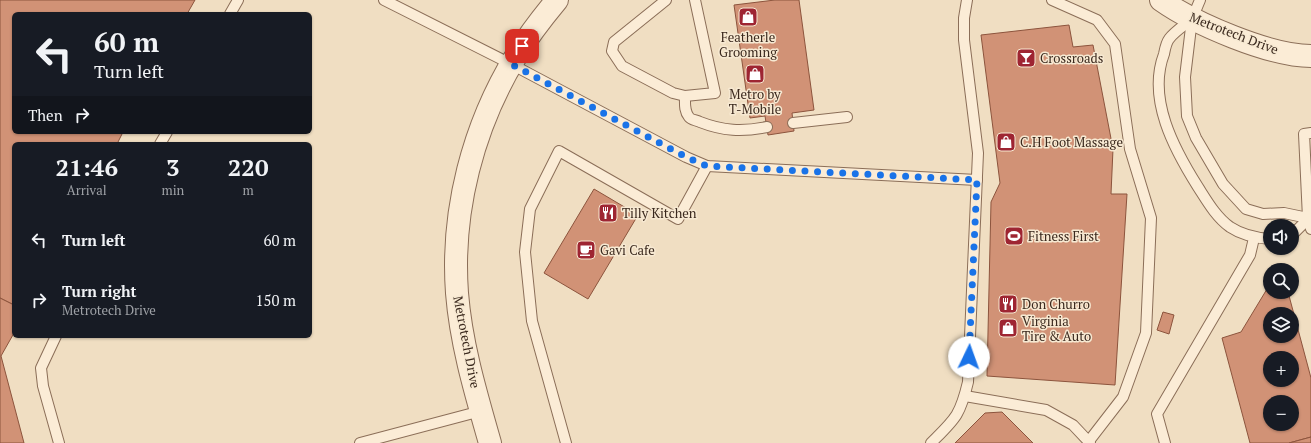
<!DOCTYPE html>
<html lang="en">
<head>
<meta charset="utf-8">
<style>
	body { margin:0; font-family:"PT Serif",serif; background:#20242c; color:#f1f3f6; height:100vh; display:flex; flex-direction:column; font-size:15px; white-space:nowrap }
	* { box-sizing:border-box; margin:0 }
	p { font-size:13px; color:#9ea1a6 }
	.icon { flex:none; width:22px; height:22px; fill:none; stroke:currentColor; stroke-width:2; stroke-linecap:round; stroke-linejoin:round }
	.map { position:relative; flex:1; overflow:hidden }
	.drawer { position:absolute; left:12px; top:142px; width:300px; height:196px; display:flex; flex-direction:column; background:#171b24; border-radius:6px; box-shadow:0 1px 3px #0004 }
	.drawer>* { flex:none }
	.banner { position:absolute; left:12px; top:12px; width:300px; height:122px; border-radius:6px; box-shadow:0 1px 3px #0004; background:#171b24; color:#f1f3f6; overflow:hidden }
	.tools { position:absolute; left:1263px; top:219px; display:grid; gap:8px }
	.tools a { display:grid; place-items:center; width:36px; height:36px; border-radius:50%; background:#171b24; box-shadow:0 1px 3px #0004; font-size:20px }
	.pin { position:absolute; display:grid; place-items:center; width:34px; height:34px; color:#fff; margin:-17px; border-radius:8px; box-shadow:0 2px 6px #0006 }
	.me { position:absolute; width:44px; margin:-22px; rotate:3deg; stroke-linejoin:round; filter:drop-shadow(0 0 3px #0008) }
	.turn { display:flex; align-items:center; gap:14px; height:84px; padding:0 16px; font-size:18px }
	.turn .icon { width:52px; height:52px; stroke-width:2.5 }
	.turn b { display:block; font-size:28px; line-height:34px }
	.then { display:flex; align-items:center; height:38px; padding:0 16px; background:#0003; gap:8px; font-size:15px }
	.eta { display:flex; justify-content:space-evenly; align-items:center; height:68px; text-align:center }
	.eta b { font-size:24px; font-weight:700; line-height:28px }
	ul { padding:0; list-style:none }
	li { display:flex; align-items:center; gap:12px; height:60px; padding:0 16px }
	li div { flex:1 }
	li b { display:block; font-size:15px }
	li em { font-style:normal }
	.map>svg:first-child { display:block }
	.building { fill:#d19276; stroke:#8c543d; fill-rule:evenodd }
	.lines { fill:none; stroke-linecap:round; stroke-linejoin:round }
	.service-casing { stroke:#8b6e58; stroke-width:12 }
	.tertiary-casing { stroke:#8b6e58; stroke-width:24 }
	.service { stroke:#fbecd6; stroke-width:10 }
	.tertiary { stroke:#fbecd6; stroke-width:22 }
	.route { stroke:#1a73e8; stroke-width:7; stroke-dasharray:0 12.6 }
	.labels { text-anchor:middle; dominant-baseline:central; stroke-width:3; stroke-linejoin:round; paint-order:stroke }
	.street-label { font-size:13px; fill:#3a281d; stroke:#f7e9d2 }
	.poi-label { font-size:13px; fill:#3a281d; stroke:#f7e9d2; text-anchor:start }
</style>
</head>
<body>
<div class="map">
<svg width="1311" height="443" viewBox="0 0 1311 443">
	<rect width="100%" height="100%" fill="#f0dec2"/>
	<g class="building">
		<polygon points="0,0 195,0 187,14 14,14 14,132 123,132 117,144 14,144 14,305 0,298"/>
		<polygon points="775,0 799,0 814,110 792,113 794,131 768,135 765,116 750,118 734,5"/>
		<polygon points="1069,25 1073,47 1093,45 1113,149 1111,194 1127,194 1115,385 987,376 991,202 1000,183 981,35"/>
		<polygon points="594,189 638,215 588,299 544,273"/>
		<path d="M1270,288V292H1288L1311,378V437L1289,443H1250L1222,338L1241,332L1267,289ZM1270,314H1292V336H1270ZM1270,358H1292V380H1270ZM1270,402H1292V424H1270Z"/>
		<polygon points="0,298 14,305 14,333 1,356 24,443 0,443"/>
		<polygon points="1163,312 1174,315 1169,334 1157,330"/>
		<polygon points="1002,412 1033,443 955,443 985,413"/>
		<polygon points="1311,437 1311,443 1289,443"/>
	</g>
	<g class="lines">
		<defs>
			<g id="service">
				<polyline points="384,0 511,64 686,157 707,166 977,180"/>
				<polyline points="666,0 614,42 612,51 622,66 673,93 685,96 715,93 695,0"/>
				<polyline points="1052,0 1097,20 1115,44 1130,149 1151,218 1146,333 1123,397 1089,441"/>
				<polyline points="1200,0 1192,19 1185,77 1187,116 1196,138 1223,184 1246,209 1263,214 1284,213 1308,218"/>
				<polyline points="230,14 238,0"/>
				<path d="M1192,19C1185,25 1174,32 1169,39C1166,43 1165,49 1164,54C1147,99 1174,149 1198,187C1207,201 1216,217 1230,227C1242,235 1256,238 1270,239"/>
				<path d="M685,96C685,104 684,111 689,117C691,120 696,120 700,122C723,131 742,132 767,127"/>
				<polyline points="793,123 847,117"/>
				<polyline points="1311,133 1304,134 1308,218 1311,229"/>
				<polyline points="160,144 167,132"/>
				<polyline points="1292,235 1311,216"/>
				<polyline points="56,336 41,368 43,386 59,443"/>
				<polyline points="965,396 1046,410 1073,425 1090,443"/>
				<polyline points="360,443 481,411"/>
				<polyline points="566,443 532,321 525,252 530,209 559,151 678,219 707,166"/>
				<path d="M931,443C955,419 960,416 968,382L978,153L964,40V18L967,0"/>
				<polyline points="1165,443 1157,414 1250,255 1254,238"/>
			</g>
			<g id="tertiary">
				<path d="M1161,0C1195,24 1270,56 1311,56"/>
				<path d="M490,443C476,394 461,344 457,293C451,211 473,126 516,56C528,36 542,18 557,0"/>
			</g>
		</defs>
		<use href="#service" class="service-casing"/>
		<use href="#tertiary" class="tertiary-casing"/>
		<use href="#service" class="service"/>
		<use href="#tertiary" class="tertiary"/>
	</g>
	<g class="lines">
		<polyline class="route" points="522,46 511,64 686,157 707,166 977,180 969,357"/>
	</g>
	<defs>
		<symbol id="shop-square" viewBox="-11 -11 22 22"><rect x="-9" y="-9" width="18" height="18" rx="4" fill="#9e2532" stroke="#f7e9d2"/><path d="M-5-2.5h2.3a2.7 3.5 0 0 1 5.4 0H5L5.5 6h-11ZM-1.5-2.5h3a1.5 2.3 0 0 0-3 0Z" fill="#fff"/></symbol>
		<symbol id="bar-square" viewBox="-11 -11 22 22"><rect x="-9" y="-9" width="18" height="18" rx="4" fill="#9e2532" stroke="#f7e9d2"/><path d="M-6-5H6L.8 .8V4.5H3.5V6h-7V4.5H-.8V.8Z" fill="#fff"/></symbol>
		<symbol id="restaurant-square" viewBox="-11 -11 22 22"><rect x="-9" y="-9" width="18" height="18" rx="4" fill="#9e2532" stroke="#f7e9d2"/><path d="M-5-6h1v4h1v-4h1v4h1v-4h1v5L-1.5 .5V6h-2V.5L-5-1ZM5-6V6H3V1.5H1.5Q1.5-4 5-6Z" fill="#fff"/></symbol>
		<symbol id="stadium-square" viewBox="-11 -11 22 22"><rect x="-9" y="-9" width="18" height="18" rx="4" fill="#9e2532" stroke="#f7e9d2"/><path d="M0-5a6.5 5 0 1 0 0 10a6.5 5 0 1 0 0-10ZM-3.5-1.8h7v3.6h-7Z" fill="#fff"/></symbol>
		<symbol id="cafe-square" viewBox="-11 -11 22 22"><rect x="-9" y="-9" width="18" height="18" rx="4" fill="#9e2532" stroke="#f7e9d2"/><path d="M-5.5-4.5H6V0H3Q3 3.5 0 3.5H-2.5Q-5.5 3.5-5.5 0ZM3-3.2v2h1.7v-2ZM-6 4.5H4V6H-6Z" fill="#fff"/></symbol>
	</defs>
	<g fill-rule="evenodd">
		<use href="#shop-square" x="737" y="6" width="22" height="22"/>
		<use href="#bar-square" x="1015" y="47" width="22" height="22"/>
		<use href="#shop-square" x="744" y="63" width="22" height="22"/>
		<use href="#shop-square" x="995" y="131" width="22" height="22"/>
		<use href="#restaurant-square" x="597" y="202" width="22" height="22"/>
		<use href="#stadium-square" x="1003" y="225" width="22" height="22"/>
		<use href="#cafe-square" x="575" y="239" width="22" height="22"/>
		<use href="#restaurant-square" x="997" y="293" width="22" height="22"/>
		<use href="#shop-square" x="997" y="317" width="22" height="22"/>
	</g>
	<g class="labels">
		<g class="street-label">
			<text transform="translate(1234 33) rotate(21)">Metrotech Drive</text>
			<text transform="translate(467 342) rotate(79)">Metrotech Drive</text>
		</g>
		<g class="poi-label">
			<text x="748" y="37" text-anchor="middle">Featherle<tspan x="748" dy="15">Grooming</tspan></text>
			<text x="1040" y="58">Crossroads</text>
			<text x="755" y="94" text-anchor="middle">Metro by<tspan x="755" dy="15">T-Mobile</tspan></text>
			<text x="1020" y="142">C.H Foot Massage</text>
			<text x="622" y="213">Tilly Kitchen</text>
			<text x="1028" y="236">Fitness First</text>
			<text x="600" y="250">Gavi Cafe</text>
			<text x="1022" y="304">Don Churro</text>
			<text x="1022" y="321">Virginia<tspan x="1022" dy="15">Tire &amp; Auto</tspan></text>
		</g>
	</g>
</svg>
<div class="tools">
<a><svg class="icon" aria-label="sound" viewBox="0 0 24 24"><path d="M4 9h4l5-4v14l-5-4H4zM17 9q2 3 0 6"/></svg></a>
<a><svg class="icon" aria-label="search" viewBox="0 0 24 24"><circle cx="10" cy="10" r="6"/><path d="M15 15l6 6"/></svg></a>
<a><svg class="icon" aria-label="layers" viewBox="0 0 24 24"><path d="M12 4l9 5-9 5-9-5zM3 14l9 5 9-5"/></svg></a>
<a>+</a>
<a>−</a>
</div>
<div class="pin" style="left:522px;top:46px;background:#d93025"><svg class="icon" aria-label="arrive" viewBox="0 0 24 24"><path d="M6 21V4h12l-3 4 3 4H6"/></svg></div>
<svg class="me" style="left:969px;top:357px" viewBox="-20 -20 40 40"><circle r="19" fill="#fff"/><path d="M0-13L10 11 0 6-10 11z" fill="#1a73e8"/></svg>
<div class="banner">
<div class="turn"><svg class="icon" aria-label="left" viewBox="0 0 24 24"><path d="M17 20v-9H6M10 6l-5 5 5 5"/></svg><div><b>60 m</b>Turn left</div></div>
<div class="then">Then<svg class="icon" aria-label="right" viewBox="0 0 24 24"><path d="M7 20v-9h11M14 6l5 5-5 5"/></svg></div>
</div>
<section class="drawer">
<div class="eta">
<div><b>21:46</b><p>Arrival</p></div>
<div><b>3</b><p>min</p></div>
<div><b>220</b><p>m</p></div>
</div>
<ul>
<li><svg class="icon" aria-label="left" viewBox="0 0 24 24"><path d="M17 20v-9H6M10 6l-5 5 5 5"/></svg><div><b>Turn left</b></div><em>60 m</em></li>
<li><svg class="icon" aria-label="right" viewBox="0 0 24 24"><path d="M7 20v-9h11M14 6l5 5-5 5"/></svg><div><b>Turn right</b><p>Metrotech Drive</p></div><em>150 m</em></li>
</ul>
</section>
</div>
</body>
</html>
